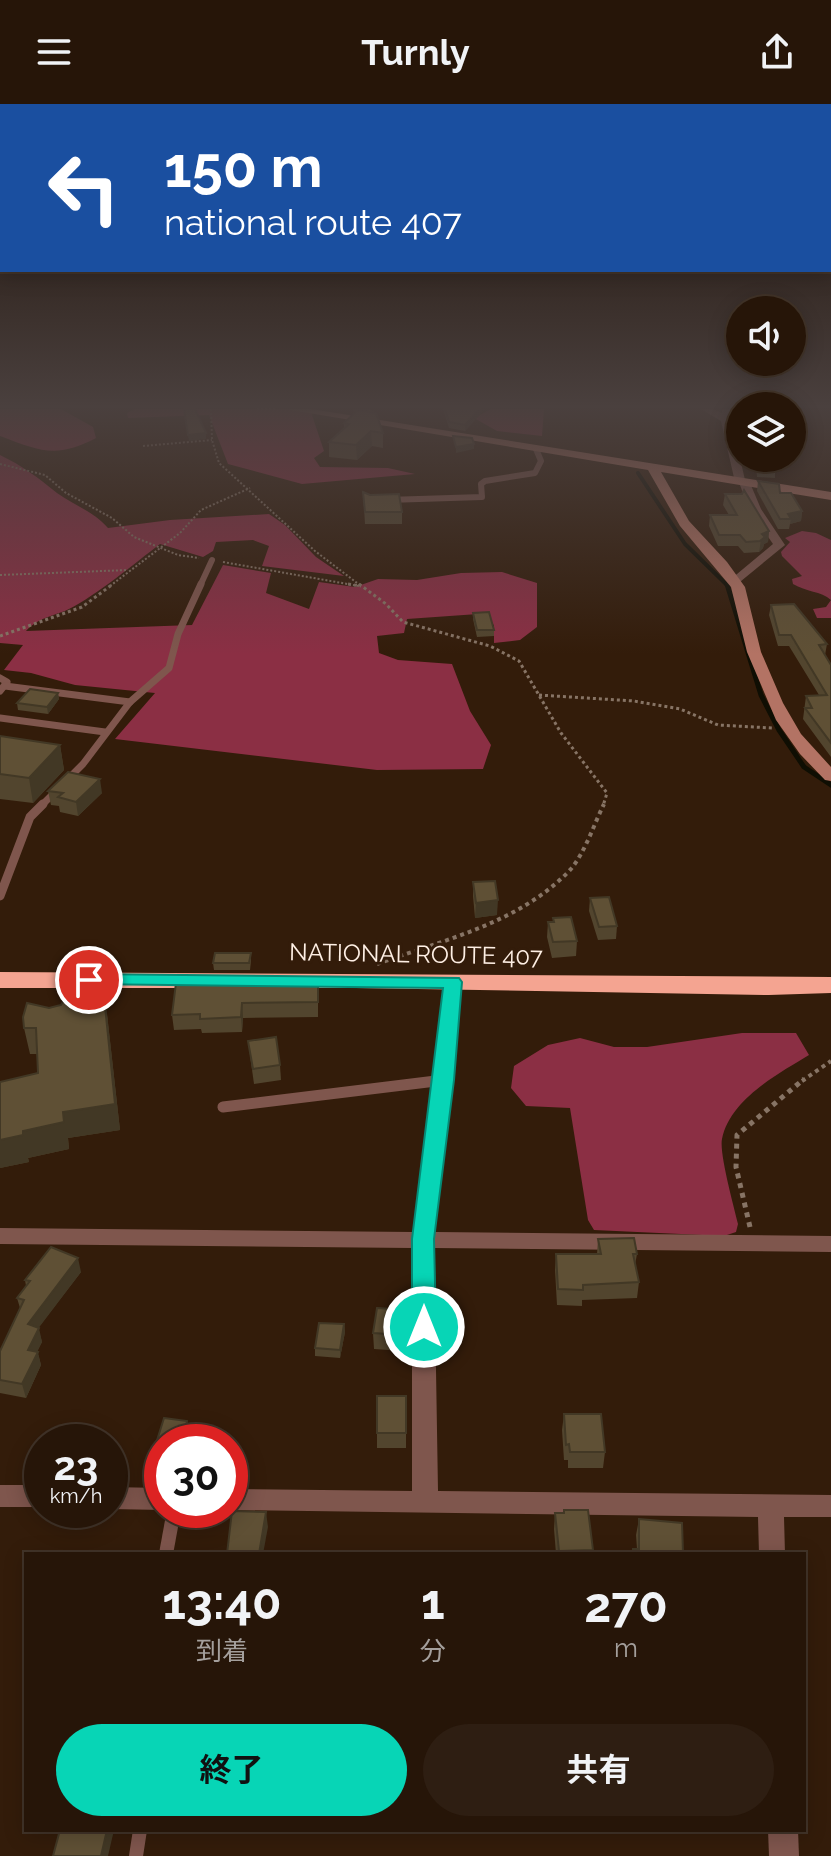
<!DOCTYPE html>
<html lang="ja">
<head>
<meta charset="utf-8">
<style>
	body { margin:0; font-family:Raleway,"Noto Sans JP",sans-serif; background:#2e1e12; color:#f1f3f6; height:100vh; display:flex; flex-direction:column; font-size:30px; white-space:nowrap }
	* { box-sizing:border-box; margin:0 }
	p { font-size:26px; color:#a49f9c }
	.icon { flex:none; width:44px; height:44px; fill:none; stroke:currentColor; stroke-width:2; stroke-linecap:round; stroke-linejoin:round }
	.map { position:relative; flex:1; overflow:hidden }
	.drawer { position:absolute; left:24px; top:1448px; width:782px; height:280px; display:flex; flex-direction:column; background:#261508; border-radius:0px; box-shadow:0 4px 20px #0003,0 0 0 2px #423429 }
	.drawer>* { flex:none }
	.hud { position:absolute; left:0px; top:0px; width:832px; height:168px; box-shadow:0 4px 20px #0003,0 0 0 2px #423429; background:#1a4fa0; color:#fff; overflow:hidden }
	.controls { position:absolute; left:726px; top:192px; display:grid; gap:16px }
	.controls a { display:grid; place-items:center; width:80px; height:80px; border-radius:50%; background:#261508; box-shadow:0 4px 20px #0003,0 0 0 2px #423429; font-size:40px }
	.speed { position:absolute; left:24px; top:1320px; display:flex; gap:16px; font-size:40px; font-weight:700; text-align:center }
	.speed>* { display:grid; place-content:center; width:104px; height:104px; border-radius:50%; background:#261508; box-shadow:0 4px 20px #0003,0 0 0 2px #423429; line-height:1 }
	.speed small { font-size:20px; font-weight:400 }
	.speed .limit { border:12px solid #d22; background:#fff; color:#111 }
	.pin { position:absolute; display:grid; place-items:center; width:68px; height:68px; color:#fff; margin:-34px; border:4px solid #fff; border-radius:50%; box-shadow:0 2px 8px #0007 }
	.me { position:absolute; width:88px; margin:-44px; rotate:0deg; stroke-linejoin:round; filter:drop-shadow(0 0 6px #0008) }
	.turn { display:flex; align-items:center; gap:28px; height:168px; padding:0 32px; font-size:36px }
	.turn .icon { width:104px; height:104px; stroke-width:2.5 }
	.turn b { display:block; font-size:56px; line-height:68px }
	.eta { display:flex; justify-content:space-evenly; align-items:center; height:136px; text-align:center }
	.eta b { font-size:48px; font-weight:700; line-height:56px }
	.button { display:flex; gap:16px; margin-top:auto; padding:16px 32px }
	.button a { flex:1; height:92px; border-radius:48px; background:#07d5b6; color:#111; font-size:32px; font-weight:700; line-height:92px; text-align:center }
	.button a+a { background:#2e1e12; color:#f1f3f6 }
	header { display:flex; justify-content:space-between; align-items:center; height:104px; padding:0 32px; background:#261508; font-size:36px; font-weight:700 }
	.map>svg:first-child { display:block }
	.forest { fill:#8b2f44 }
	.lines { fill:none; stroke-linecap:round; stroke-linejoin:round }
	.stream-far1 { stroke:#0f0e03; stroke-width:4 }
	.stream { stroke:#0f0e03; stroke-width:5 }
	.path-far3 { stroke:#877465; stroke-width:2; stroke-dasharray:2 2; stroke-linecap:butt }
	.path-far2 { stroke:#877465; stroke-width:3; stroke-dasharray:3 3; stroke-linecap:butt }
	.path-far1 { stroke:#877465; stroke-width:4; stroke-dasharray:4 4; stroke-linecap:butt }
	.path { stroke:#877465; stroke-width:5; stroke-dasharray:5 5; stroke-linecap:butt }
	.lane-far4 { stroke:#7f564d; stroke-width:6 }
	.lane-far3 { stroke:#7f564d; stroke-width:7 }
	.lane-far2 { stroke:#7f564d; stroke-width:9 }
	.lane-far1 { stroke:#7f564d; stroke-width:11 }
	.lane { stroke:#7f564d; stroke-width:14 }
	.street { fill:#7f564d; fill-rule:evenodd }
	.secondary { fill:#b37364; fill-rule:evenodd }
	.highway { fill:#f4a491; fill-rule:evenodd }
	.wall { fill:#52452e }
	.shaded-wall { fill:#423825 }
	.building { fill:#5f5035; stroke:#423825; stroke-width:2 }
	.route { fill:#07d5b6; stroke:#058a76; stroke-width:2 }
	.labels { text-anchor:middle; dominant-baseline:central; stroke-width:6; stroke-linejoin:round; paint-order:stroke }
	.street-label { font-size:24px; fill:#feefe4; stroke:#331c0a }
</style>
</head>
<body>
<header><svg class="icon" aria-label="menu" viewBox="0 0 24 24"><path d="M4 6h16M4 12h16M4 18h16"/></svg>Turnly<svg class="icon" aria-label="share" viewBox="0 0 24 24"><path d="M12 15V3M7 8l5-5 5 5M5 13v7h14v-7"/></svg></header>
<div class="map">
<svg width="831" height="1752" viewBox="0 0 831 1752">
	<rect width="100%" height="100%" fill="#331c0a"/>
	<g class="forest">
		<path d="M0,305H61L93,323L96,334C56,355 40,347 0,332Z"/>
		<polygon points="135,305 310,305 324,347 314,354 320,363 388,364 415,370 302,380 228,360 209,311 128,314 127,309"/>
		<polygon points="491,305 544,305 542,332 497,327 474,314"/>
		<path d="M0,351C23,362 37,373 57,389C75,402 93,407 108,424L170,416L269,410L285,421L316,453L344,472L262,462L269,442L253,436L216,438L213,447L203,453L160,440C135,459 97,491 69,505C52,513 39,513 26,527L192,521L223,461L271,469L266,489L309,505L319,478L355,483L378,475L417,476L461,469L502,468L537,479V523L520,536L494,539V521L478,510L407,515L404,529L377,532L379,549L398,556L452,560L470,607L491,641L483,665L377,666L115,635L155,589L75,581L31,569L4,566L23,541L0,539Z"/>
		<path d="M802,427L816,429L831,436V514H817L813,505L826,503L831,496C821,487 806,488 793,480L792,475L802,472L782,452L781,448L790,438L785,434Z"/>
		<path d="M742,929H796L809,951C778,970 730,995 722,1035C719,1049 734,1103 738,1120L736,1128L724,1132L594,1126L588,1116L570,1004L526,1002L511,984L514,962L548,941L580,934L614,943H647Z"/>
	</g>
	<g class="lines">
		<polyline class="stream-far1" points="638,369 685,440 728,482"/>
		<polyline class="stream" points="727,480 761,591 779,626 804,663 831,681"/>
		<g class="path-far3">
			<polyline points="211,305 212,336 219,359 315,447 361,482"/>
			<polyline points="257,305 277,305"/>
			<polyline points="143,342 212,336"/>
			<polyline points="0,360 45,371 66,389 112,414 134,433 178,451 199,454"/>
			<polyline points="223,458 359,482"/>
			<polyline points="0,471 128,466"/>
			<polyline points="110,482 180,429 201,406 250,384"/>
		</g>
		<g class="path-far2">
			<polyline points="348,480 361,482"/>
			<polyline points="359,480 386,500 403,518 490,542 519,557 561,629 607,689 603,702"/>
			<polyline points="0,532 82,503 113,480"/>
			<polyline points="539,591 634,597 680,605 718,621 772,624"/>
		</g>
		<g class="path-far1">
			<path d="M377,860C443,836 520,819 570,766C585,749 594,720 604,700"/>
			<polyline points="802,977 831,957"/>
		</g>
		<polyline class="path" points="750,1123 736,1063 737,1031 804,975"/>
		<g class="lane-far4">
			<polyline points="387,396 482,393 481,380 485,377 535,369 541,357 536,345"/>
			<polyline points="200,482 212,456"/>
		</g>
		<g class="lane-far3">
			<polyline points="0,574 7,578 0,587"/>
			<polyline points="5,582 130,598"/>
			<polyline points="0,614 105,628"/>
			<polyline points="41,702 83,660 130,598 169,564 178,530 201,480"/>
		</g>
		<g class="lane-far2">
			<polyline points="0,792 30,713 43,700"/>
			<polyline points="435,977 444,976"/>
		</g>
		<polyline class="lane-far1" points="223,1003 444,976"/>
		<g class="lane">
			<polyline points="166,1450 174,1406"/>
			<polyline points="136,1752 140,1726"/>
		</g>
		<g class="street">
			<polygon points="701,305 713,305 722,309 722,305 732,305 731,315 745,376 750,379 761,405 785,441 735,482 731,481 731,475 773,440 749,405 740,381 735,378 721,317"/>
			<polygon points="453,872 462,878 454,976 435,1128 831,1132 831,1148 434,1144 438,1387 831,1391 831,1413 784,1413 785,1450 759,1450 758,1413 227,1406 230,1406 230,1385 412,1387 412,1144 0,1140 0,1124 413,1128 434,976 444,878"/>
			<rect x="0" y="1381" width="42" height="22"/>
			<polygon points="110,1383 162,1384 163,1406 110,1405"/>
			<polygon points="768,1726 798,1726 799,1752 769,1752"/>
		</g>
		<polygon class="secondary" points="285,305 311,305 831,388 831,396 661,368 689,417 727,458 745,483 761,548 783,599 801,630 831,663 831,677 825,676 800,650 776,616 747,548 731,483 680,422 648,366"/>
		<polygon class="highway" points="0,868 831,873 831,889 769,891 356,884 0,884"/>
	</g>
	<g class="wall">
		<polygon points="353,305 370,305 371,306 383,329 383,344 372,342 357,356 329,353 329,338 344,324 344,319 355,309"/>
		<polygon points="443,305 485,305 465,327 449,324"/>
		<polygon points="763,354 773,354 775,368 775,374 757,373 756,359 765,359"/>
		<polygon points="758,377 780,389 802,407 801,417 790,420 789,425 778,425 757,387"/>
		<polygon points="363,388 402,408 402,420 365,420"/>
		<polygon points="725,390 769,427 768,438 764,440 763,444 759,448 744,449 738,442 718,442 709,422 710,411 729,411 723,401"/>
		<polygon points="771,501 827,540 825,551 831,561 831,653 803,615 806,592 819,591 789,542 778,542 769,511"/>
		<polygon points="473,509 494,526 494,532 477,533 473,515"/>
		<polygon points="58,589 59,595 48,610 18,606 17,599"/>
		<polygon points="0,632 60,641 64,666 33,699 0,695"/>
		<polygon points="48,687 102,689 78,712 60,708 59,702 51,701"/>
		<polygon points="473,778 497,811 475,814 473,792"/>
		<polygon points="590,794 617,822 616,835 598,836 589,807"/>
		<polygon points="553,814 577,837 576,852 552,854 547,833 548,818 553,818"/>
		<polygon points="251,849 251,857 250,866 214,866 213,859"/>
		<polygon points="318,878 318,913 243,914 242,928 202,929 201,925 174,926 172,911 246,879"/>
		<polygon points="61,901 107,910 120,1026 68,1034 69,1045 28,1054 29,1058 0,1064 38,969 37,950 30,950 24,924 49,904"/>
		<polygon points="248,937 280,961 281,976 254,980"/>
		<polygon points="598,1135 637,1150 635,1161 639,1178 637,1194 582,1196 582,1202 557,1201 555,1166 556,1150 597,1150"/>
		<polygon points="81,1168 38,1224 42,1238 37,1247 41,1261 26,1294 0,1289 0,1247 20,1204 17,1194 26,1182 25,1176"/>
		<polygon points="344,1220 345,1228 340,1254 315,1252 315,1244"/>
		<polygon points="406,1222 403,1247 374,1245 373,1229"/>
		<polygon points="406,1292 406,1344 377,1344 377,1329"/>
		<polygon points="564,1310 605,1348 603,1364 568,1364 568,1356 564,1356 562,1326"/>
		<polygon points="164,1314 187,1317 189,1332 188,1338 162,1338 162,1363 157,1362 154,1346"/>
		<polygon points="564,1406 593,1446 593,1450 556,1450 554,1425 555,1409 564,1409"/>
		<polygon points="639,1415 683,1448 692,1450 632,1450 633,1445 637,1445 636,1431"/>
	</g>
	<g class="shaded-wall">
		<polygon points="480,305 485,305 465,327 465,321"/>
		<polygon points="371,327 372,342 357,356 356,341"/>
		<polygon points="206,329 206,335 189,337 188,331"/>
		<polygon points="474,340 474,345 456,349 456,343"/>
		<polygon points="802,407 801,417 790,420 791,415 788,410"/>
		<polygon points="769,427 768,438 764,440 763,444 759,448 762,430"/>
		<polygon points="58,589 59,595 48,610 47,603"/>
		<polygon points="60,641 64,666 33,699 29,674"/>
		<polygon points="100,675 102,689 78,712 76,698"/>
		<polygon points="498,796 497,811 475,814 476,799"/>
		<polygon points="103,884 107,910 120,1026 68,1034 69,1045 28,1054 29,1058 0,1064 0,1036 23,1027 63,1008 101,902"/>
		<polygon points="242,899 243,914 242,928 241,913"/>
		<polygon points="78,1154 81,1168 31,1234 28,1220"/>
		<polygon points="406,1206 406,1222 403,1247 403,1231"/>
		<polygon points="344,1220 345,1228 340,1254 340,1246"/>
		<polygon points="39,1224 42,1238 32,1259 28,1246"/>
		<polygon points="38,1248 41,1261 26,1294 22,1280"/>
		<polygon points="187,1317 189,1332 188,1338 183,1338"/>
		<polygon points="266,1408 268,1423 263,1450 259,1450"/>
		<polygon points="107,1726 114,1726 108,1752 101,1752"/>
	</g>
	<g class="building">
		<polygon points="184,305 195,305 206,329 188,331"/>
		<polygon points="445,305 480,305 465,321 449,318"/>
		<polygon points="358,306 376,309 383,329 371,327 356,341 329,338 349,320 344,319"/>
		<polygon points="453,332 472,334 474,340 456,343"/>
		<polygon points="766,354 773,354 774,357 768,359"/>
		<polygon points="756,359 774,359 775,368 758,367"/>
		<polygon points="758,377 779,380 780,389 791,389 802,407 788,410 791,415 780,415"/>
		<polygon points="744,386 769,427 762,430 765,433 760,437 746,438 740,431 719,431 710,411 737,411 725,390 742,390"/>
		<polygon points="363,388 370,391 399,390 402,408 365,408"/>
		<polygon points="794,500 827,540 819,541 831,561 831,639 805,604 812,604 806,592 827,591 791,531 779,531 771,501"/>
		<polygon points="489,508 494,526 477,526 473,509"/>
		<polygon points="30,585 58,589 47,603 17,599"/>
		<polygon points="0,632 60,641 29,674 0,670"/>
		<polygon points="68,668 100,675 76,698 58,693 63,689 48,687"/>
		<polygon points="495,777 498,796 476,799 473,778"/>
		<polygon points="609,793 617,822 599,823 590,794"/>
		<polygon points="571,813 577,837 553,838 548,818 554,818 553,814"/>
		<polygon points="215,849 251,849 249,859 213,859"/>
		<polygon points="209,872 245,872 244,879 318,878 318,898 242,899 241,913 200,915 200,910 172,911 176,879 208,878"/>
		<polygon points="72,881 81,885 90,881 103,884 101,902 105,902 115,1000 63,1008 64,1018 23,1027 23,1031 0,1036 0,978 38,969 36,924 24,924 23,913 27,899 49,904 61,901"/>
		<polygon points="276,933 280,961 253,965 248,937"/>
		<polygon points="634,1134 637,1150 633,1150 639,1178 583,1181 583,1186 558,1185 556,1150 601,1150 598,1135"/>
		<polygon points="51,1143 78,1154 28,1220 39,1224 28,1246 38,1248 22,1280 0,1276 0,1247 24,1196 17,1194 30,1177 25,1176"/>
		<polygon points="377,1204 406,1206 403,1231 373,1229"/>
		<polygon points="319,1219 344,1220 340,1246 315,1244"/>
		<rect x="377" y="1292" width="29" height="37"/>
		<polygon points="564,1310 601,1310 605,1348 570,1348 569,1340 566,1341"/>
		<polygon points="164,1314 187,1317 183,1338 162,1338 162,1347 154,1346"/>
		<polygon points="564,1406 588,1406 593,1446 559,1447 555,1409 564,1409"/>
		<polygon points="232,1407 266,1408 259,1450 227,1450"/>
		<polygon points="639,1415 682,1419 683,1448 692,1449 692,1450 633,1450 633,1445 639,1445"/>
		<polygon points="60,1726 107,1726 101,1752 53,1752"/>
	</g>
	<linearGradient id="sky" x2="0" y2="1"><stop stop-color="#1c0f06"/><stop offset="0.55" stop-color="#4a403e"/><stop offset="1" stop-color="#4a403e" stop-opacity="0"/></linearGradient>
	<rect width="831" height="550" fill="url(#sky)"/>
	<polygon class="route" points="89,870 459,874 462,878 454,976 434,1135 436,1223 432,1230 424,1232 416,1230 412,1223 412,1135 443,884 83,880 80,876"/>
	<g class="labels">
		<g class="street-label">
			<text transform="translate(416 850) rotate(1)">NATIONAL ROUTE 407</text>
		</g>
	</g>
</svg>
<div class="controls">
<a><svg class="icon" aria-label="sound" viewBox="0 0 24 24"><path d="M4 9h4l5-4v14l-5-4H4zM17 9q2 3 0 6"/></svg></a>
<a><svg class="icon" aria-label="layers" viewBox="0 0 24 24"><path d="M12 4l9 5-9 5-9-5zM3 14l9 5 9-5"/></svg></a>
</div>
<div class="speed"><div>23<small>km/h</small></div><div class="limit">30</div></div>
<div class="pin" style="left:89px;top:876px;background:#d93025"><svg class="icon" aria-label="arrive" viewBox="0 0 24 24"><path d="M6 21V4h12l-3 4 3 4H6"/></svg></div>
<svg class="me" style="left:424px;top:1223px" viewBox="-20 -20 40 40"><circle r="17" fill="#07d5b6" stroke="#fff" stroke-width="3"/><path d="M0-11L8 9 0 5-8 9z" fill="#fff"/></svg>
<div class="hud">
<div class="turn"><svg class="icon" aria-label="left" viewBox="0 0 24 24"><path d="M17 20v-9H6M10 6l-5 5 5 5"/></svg><div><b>150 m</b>national route 407</div></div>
</div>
<section class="drawer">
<div class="eta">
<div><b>13:40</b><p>到着</p></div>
<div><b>1</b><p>分</p></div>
<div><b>270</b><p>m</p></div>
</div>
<div class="button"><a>終了</a><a>共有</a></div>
</section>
</div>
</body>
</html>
